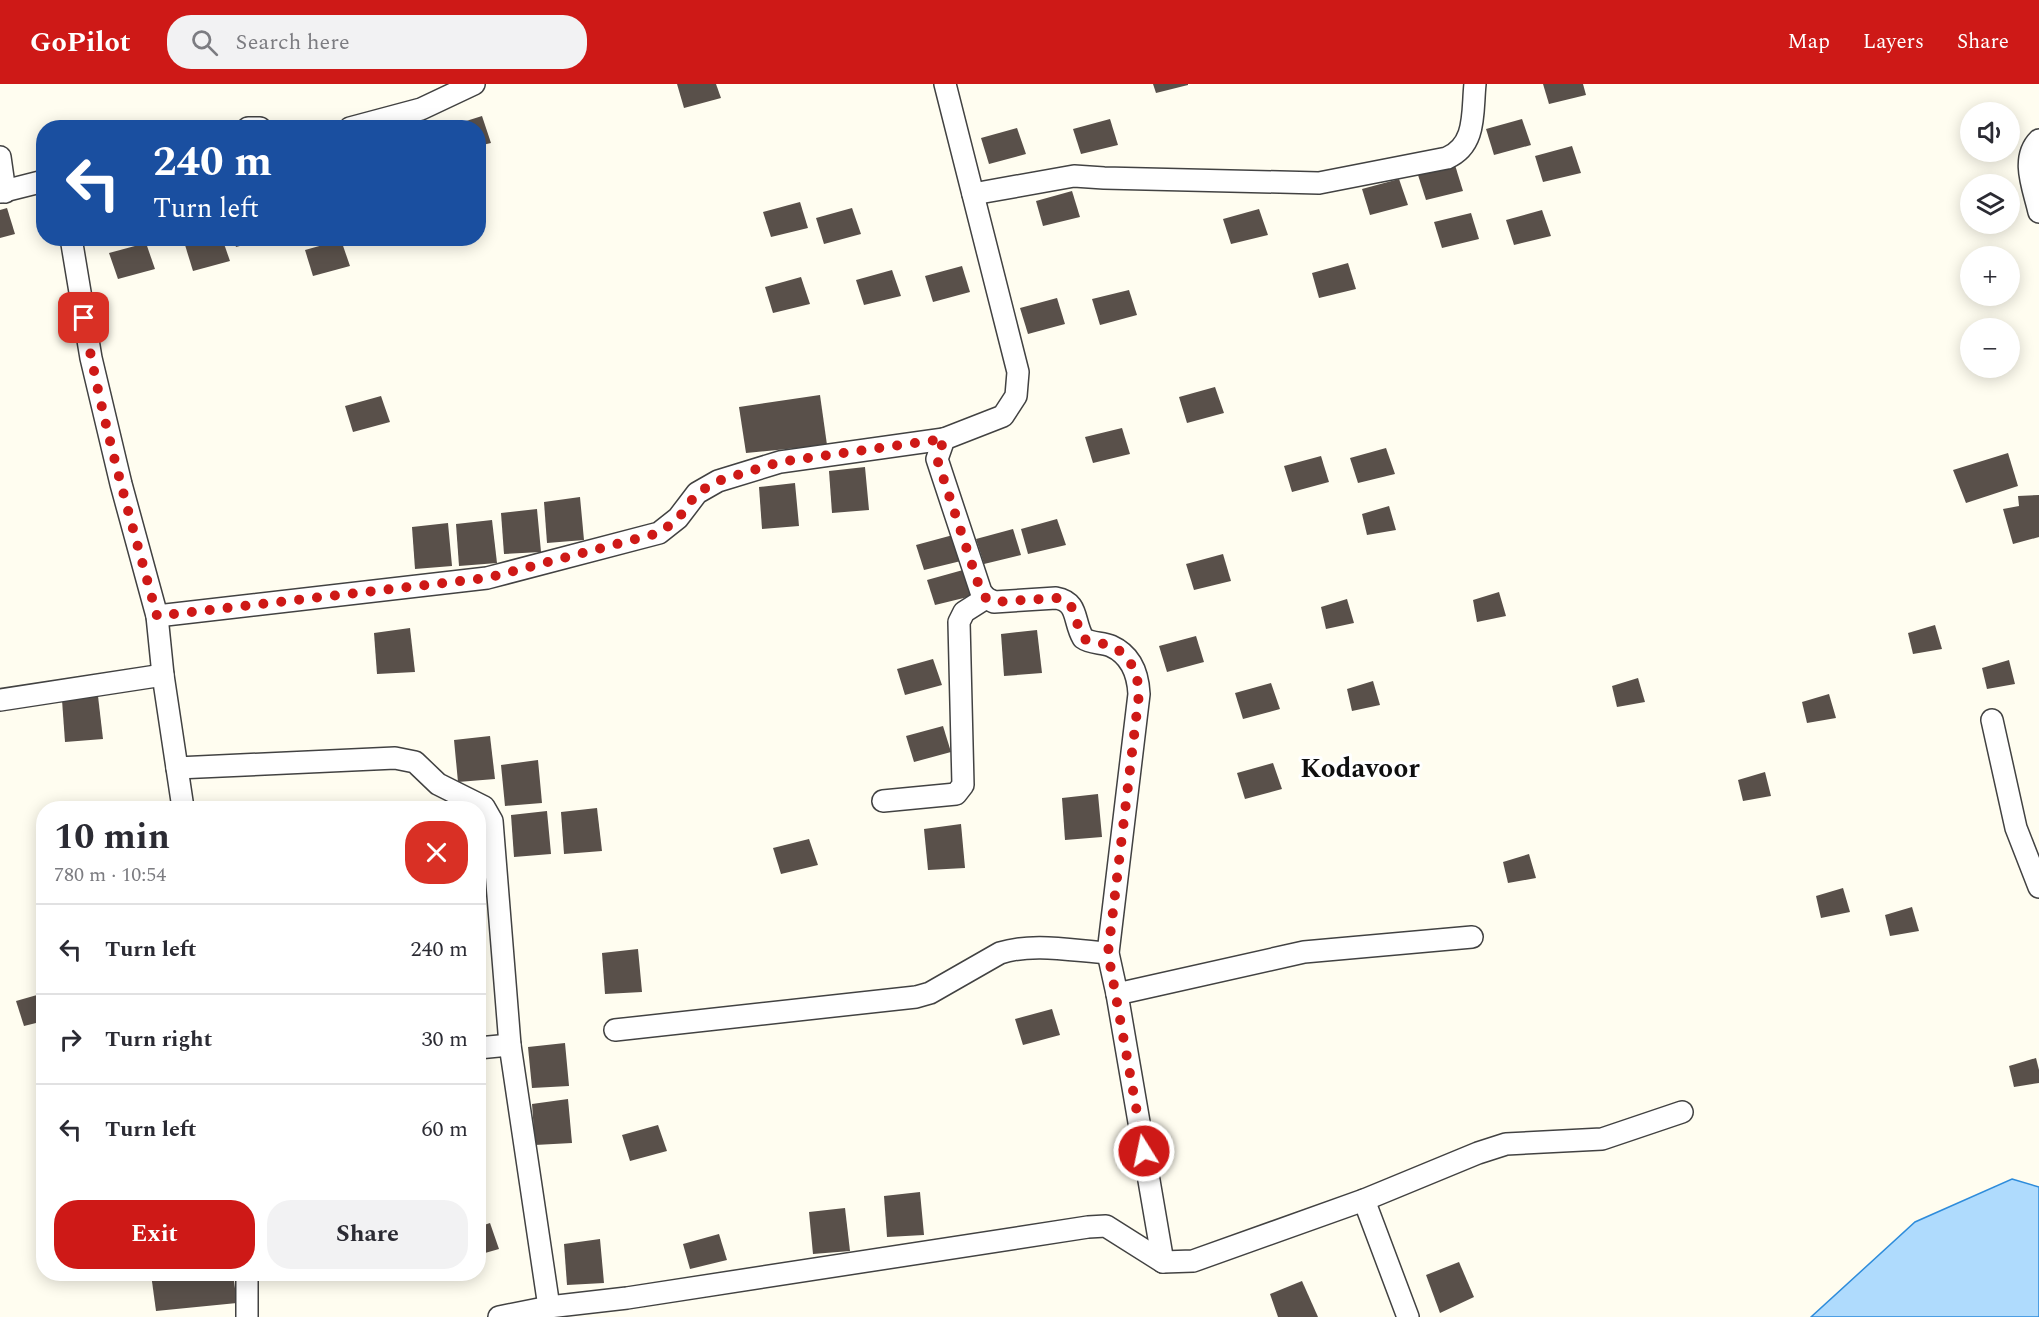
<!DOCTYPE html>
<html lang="en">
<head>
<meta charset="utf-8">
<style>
	body { margin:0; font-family:Spectral,serif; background:#f2f2f3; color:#2b2b33; height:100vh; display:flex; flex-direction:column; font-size:22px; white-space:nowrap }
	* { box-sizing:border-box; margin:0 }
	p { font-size:20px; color:#7c7c81 }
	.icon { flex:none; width:33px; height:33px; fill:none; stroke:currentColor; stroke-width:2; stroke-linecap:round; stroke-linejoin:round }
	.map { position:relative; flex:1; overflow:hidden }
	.sheet { position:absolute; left:36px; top:717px; width:450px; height:480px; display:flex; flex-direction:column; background:#fff; border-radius:24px; box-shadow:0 3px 15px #0003 }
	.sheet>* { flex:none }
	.banner { position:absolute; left:36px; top:36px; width:450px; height:126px; border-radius:24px; box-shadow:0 3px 15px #0003; background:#1a4fa0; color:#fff; overflow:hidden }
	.tools { position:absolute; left:1960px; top:18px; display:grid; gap:12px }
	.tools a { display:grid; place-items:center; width:60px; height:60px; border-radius:50%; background:#fff; box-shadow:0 3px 15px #0003; font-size:30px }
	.pin { position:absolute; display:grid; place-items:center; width:51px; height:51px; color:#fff; margin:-26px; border-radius:12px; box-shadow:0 3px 9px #0006 }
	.me { position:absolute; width:66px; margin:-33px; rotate:350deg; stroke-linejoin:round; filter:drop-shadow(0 0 4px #0008) }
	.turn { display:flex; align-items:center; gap:21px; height:126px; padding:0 18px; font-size:27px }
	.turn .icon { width:78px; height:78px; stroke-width:2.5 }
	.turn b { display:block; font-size:42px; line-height:51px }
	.round { display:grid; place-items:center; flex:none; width:63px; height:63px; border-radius:24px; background:#f2f2f3 }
	.head { display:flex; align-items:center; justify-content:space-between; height:102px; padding:0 18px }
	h1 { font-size:36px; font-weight:700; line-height:45px }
	.button { display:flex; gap:12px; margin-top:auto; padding:12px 18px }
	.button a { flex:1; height:69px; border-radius:24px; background:#ce1917; color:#fff; font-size:24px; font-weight:700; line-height:69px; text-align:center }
	.button a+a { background:#f2f2f3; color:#2b2b33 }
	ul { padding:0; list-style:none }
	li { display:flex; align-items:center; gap:18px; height:90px; padding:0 18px; border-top:2px solid #e1e1e2 }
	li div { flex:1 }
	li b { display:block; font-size:22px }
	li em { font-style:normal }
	header { display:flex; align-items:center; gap:36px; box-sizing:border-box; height:84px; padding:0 30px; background:#ce1917; color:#fff }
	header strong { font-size:28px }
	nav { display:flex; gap:33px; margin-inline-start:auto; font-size:21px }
	.search { width:420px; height:54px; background:#f2f2f3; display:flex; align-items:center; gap:15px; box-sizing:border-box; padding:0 21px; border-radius:24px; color:#7c7c81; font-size:22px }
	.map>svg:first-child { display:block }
	.water { fill:#afdbfd; stroke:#2e8cdb; stroke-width:1.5 }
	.building { fill:#59504a }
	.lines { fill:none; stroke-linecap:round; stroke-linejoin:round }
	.minor-casing { stroke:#424242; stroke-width:24 }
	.minor { stroke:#fff; stroke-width:21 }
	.route { stroke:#ce1917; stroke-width:10; stroke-dasharray:0 18 }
	.labels { text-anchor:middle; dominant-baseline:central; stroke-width:6; stroke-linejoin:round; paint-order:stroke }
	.district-label { font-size:27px; font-weight:bold; fill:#0f0f0f; stroke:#fff }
</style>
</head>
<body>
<header>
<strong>GoPilot</strong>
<div class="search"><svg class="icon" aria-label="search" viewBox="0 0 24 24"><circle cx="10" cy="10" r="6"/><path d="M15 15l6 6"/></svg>Search here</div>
<nav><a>Map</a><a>Layers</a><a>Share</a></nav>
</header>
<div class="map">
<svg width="2039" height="1233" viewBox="0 0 2039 1233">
	<rect width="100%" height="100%" fill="#fffdf0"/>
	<polygon class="water" points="2012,1095 2039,1103 2039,1233 1811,1233 1915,1138"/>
	<g class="building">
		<polygon points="677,0 716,0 721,14 684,24"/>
		<polygon points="1153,0 1188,0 1188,1 1156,9"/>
		<polygon points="1543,0 1583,0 1586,11 1549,20"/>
		<polygon points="482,32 491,59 478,62 478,44 444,44"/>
		<polygon points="1110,35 1118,61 1081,70 1073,45"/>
		<polygon points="1522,35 1531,61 1494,71 1486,45"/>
		<polygon points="1017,44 1026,70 989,80 981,54"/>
		<polygon points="1572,62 1581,89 1543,98 1535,72"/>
		<polygon points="1455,81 1463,107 1426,116 1418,91"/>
		<polygon points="1399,95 1408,121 1370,131 1362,105"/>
		<polygon points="1072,107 1080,133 1043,142 1036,117"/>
		<polygon points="800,118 808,144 771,153 763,128"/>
		<polygon points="7,124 15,150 0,154 0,126"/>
		<polygon points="852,124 861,150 824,160 816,134"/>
		<polygon points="1259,125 1268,151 1231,160 1223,135"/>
		<polygon points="1542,126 1551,152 1514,161 1506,136"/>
		<polygon points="1471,129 1479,155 1442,164 1434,138"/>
		<polygon points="210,154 222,154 230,177 193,187 185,161"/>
		<polygon points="233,154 266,154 266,155 236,163"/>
		<polygon points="341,156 350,182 313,192 305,166"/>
		<polygon points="146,159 155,185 118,195 109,169"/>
		<polygon points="1348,179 1356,205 1319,214 1312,189"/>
		<polygon points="962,182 970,208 933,218 925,192"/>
		<polygon points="892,186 901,212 864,221 856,196"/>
		<polygon points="801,193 810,220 773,229 765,203"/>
		<polygon points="1129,206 1137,231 1100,241 1092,215"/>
		<polygon points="1057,214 1065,240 1028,250 1020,224"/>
		<polygon points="1215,303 1224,329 1187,339 1179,313"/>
		<polygon points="820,311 827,361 746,369 739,323"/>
		<polygon points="381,312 390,338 353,348 345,322"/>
		<polygon points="1122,344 1130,370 1093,379 1085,353"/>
		<polygon points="1386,364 1395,390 1358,399 1350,374"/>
		<polygon points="2008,369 2018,402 1966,419 1953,386"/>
		<polygon points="1321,372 1329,398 1292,408 1284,382"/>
		<polygon points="865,383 869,426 832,429 829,387"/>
		<polygon points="795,399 799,442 762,445 759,403"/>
		<polygon points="2039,411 2039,453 2013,460 2003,425 2019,422 2018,412"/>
		<polygon points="580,413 584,456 547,459 544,418"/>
		<polygon points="1389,422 1396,446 1367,451 1362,430"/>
		<polygon points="537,425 541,468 504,470 501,429"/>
		<polygon points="1057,435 1066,461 1028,470 1021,445"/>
		<polygon points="492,436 497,479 459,482 456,440"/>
		<polygon points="448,439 452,482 415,485 412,443"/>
		<polygon points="1013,445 1021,471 984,480 976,455"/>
		<polygon points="953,451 961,477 924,486 916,461"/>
		<polygon points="1223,470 1231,497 1194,506 1186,480"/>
		<polygon points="963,486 972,512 935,521 927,496"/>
		<polygon points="1499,508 1506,532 1477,538 1473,516"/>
		<polygon points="1347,515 1354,539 1326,545 1321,523"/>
		<polygon points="1935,541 1942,565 1913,570 1908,549"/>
		<polygon points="410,544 415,588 377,590 374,549"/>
		<polygon points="1037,546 1042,589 1004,592 1001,550"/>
		<polygon points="1196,552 1204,578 1167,588 1159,562"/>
		<polygon points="933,575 942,601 905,611 897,585"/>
		<polygon points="2009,576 2015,600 1987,605 1982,584"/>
		<polygon points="1638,594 1645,618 1617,623 1612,602"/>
		<polygon points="1373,597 1380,621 1352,627 1347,605"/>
		<polygon points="1271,599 1280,625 1243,635 1235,609"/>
		<polygon points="1829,610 1836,634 1807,639 1802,618"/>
		<polygon points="98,612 103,655 65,658 62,616"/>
		<polygon points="943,642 951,668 914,678 906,652"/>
		<polygon points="490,652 495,695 458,698 454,656"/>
		<polygon points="538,676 542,719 505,722 501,681"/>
		<polygon points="1273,679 1282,705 1245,715 1237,689"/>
		<polygon points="1765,688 1771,712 1743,717 1738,696"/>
		<polygon points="1098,710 1102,753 1065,756 1062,714"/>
		<polygon points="597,724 602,767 564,770 561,728"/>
		<polygon points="547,727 551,770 514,773 511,731"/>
		<polygon points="961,740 965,784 928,786 924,745"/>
		<polygon points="809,755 818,781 781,790 773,764"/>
		<polygon points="1529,770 1536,794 1508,799 1503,778"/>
		<polygon points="1843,804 1850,828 1821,834 1816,812"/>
		<polygon points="1912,823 1919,847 1890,852 1885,831"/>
		<polygon points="638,865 642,908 605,910 602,869"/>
		<polygon points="44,909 44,937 24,942 16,917"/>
		<polygon points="1052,925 1060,951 1023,961 1015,935"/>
		<polygon points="565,959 569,1002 532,1004 528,963"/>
		<polygon points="2036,974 2039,986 2039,999 2014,1003 2009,982"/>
		<polygon points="568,1015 572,1059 535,1061 532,1020"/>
		<polygon points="658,1041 667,1067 630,1077 622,1051"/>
		<polygon points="920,1108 924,1151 887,1153 884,1112"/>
		<polygon points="845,1124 850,1167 813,1170 809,1128"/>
		<polygon points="490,1139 499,1165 478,1171 478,1143"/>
		<polygon points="719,1150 727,1176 690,1185 683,1160"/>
		<polygon points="600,1155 604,1199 567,1201 564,1160"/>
		<polygon points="1459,1178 1474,1213 1440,1229 1426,1191"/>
		<polygon points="151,1190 233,1190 237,1219 156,1227"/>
		<polygon points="1302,1197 1318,1233 1278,1233 1270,1210"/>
	</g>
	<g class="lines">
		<defs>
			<g id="minor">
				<path d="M945,0L1018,288L1016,312L1003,332L944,355L937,375L981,508L986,514L994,518L1056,514C1079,518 1073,537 1083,554C1091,560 1102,558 1111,562C1131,571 1138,590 1139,610L1108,869L1117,910L1163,1178"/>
				<polyline points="248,44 260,44"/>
				<polyline points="350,44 421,25 474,0"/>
				<path d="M2039,56C2020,75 2034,105 2039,128"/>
				<polyline points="0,73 5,108"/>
				<polyline points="0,108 44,97"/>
				<path d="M973,110L1074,92L1104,94L1319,99L1447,74C1477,61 1472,28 1475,0"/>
				<polyline points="71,154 91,274 121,400 157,532 163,591 183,724"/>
				<polyline points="157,532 487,494 659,449 678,434 697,409 718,397 780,378 944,355"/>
				<polyline points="0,616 163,591"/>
				<polyline points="1992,636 2016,744 2039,803"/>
				<polyline points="177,684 395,674 415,678 438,700 484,723 492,737 510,961 549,1223"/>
				<polyline points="883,717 956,710 963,701 959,538 964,528 986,514"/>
				<polyline points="1117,910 1304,868 1472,853"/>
				<path d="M615,946L916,913L930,909L1000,869C1034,858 1074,867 1108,869"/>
				<polyline points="478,964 510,961"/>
				<polyline points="1364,1116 1408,1233"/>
				<polyline points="247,1233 247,1190"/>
				<polyline points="499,1233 549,1223 627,1214 1088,1143 1106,1142 1163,1178 1193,1177 1364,1116 1478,1069 1506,1060 1602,1055 1682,1028"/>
			</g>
		</defs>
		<use href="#minor" class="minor-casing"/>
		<use href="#minor" class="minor"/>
	</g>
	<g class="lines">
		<path class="route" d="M84,234C101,335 130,433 157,532L487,494L659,449L678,435L697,409L718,397L780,378L944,355L937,375L981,508L986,514L994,518L1056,514C1079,518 1073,537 1083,554C1091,560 1102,558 1111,562C1131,571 1138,590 1139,610L1108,869L1144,1067"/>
	</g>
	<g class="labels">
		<g class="district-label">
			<text x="1360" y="685">Kodavoor</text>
		</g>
	</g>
</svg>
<div class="tools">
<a><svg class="icon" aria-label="sound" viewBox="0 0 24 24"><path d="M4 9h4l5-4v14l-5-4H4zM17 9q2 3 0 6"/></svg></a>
<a><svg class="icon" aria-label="layers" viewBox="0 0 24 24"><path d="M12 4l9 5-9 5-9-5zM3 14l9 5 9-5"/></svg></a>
<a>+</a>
<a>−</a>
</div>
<div class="pin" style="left:84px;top:234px;background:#d93025"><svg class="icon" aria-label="arrive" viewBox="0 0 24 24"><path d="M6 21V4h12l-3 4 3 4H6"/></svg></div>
<svg class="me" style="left:1144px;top:1067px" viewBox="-20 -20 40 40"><circle r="17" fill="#ce1917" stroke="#fff" stroke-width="3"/><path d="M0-11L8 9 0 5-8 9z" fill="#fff"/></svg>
<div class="banner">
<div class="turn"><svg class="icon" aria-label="left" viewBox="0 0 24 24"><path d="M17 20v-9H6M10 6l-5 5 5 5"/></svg><div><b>240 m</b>Turn left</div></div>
</div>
<section class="sheet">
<div class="head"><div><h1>10 min</h1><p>780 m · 10:54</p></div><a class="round" style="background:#d93025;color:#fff"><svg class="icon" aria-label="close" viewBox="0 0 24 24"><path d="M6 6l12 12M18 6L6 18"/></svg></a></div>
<ul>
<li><svg class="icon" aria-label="left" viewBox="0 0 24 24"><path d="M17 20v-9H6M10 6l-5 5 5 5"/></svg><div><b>Turn left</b></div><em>240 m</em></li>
<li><svg class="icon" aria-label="right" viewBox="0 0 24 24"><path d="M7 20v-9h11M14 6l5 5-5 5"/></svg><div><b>Turn right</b></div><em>30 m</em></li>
<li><svg class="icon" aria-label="left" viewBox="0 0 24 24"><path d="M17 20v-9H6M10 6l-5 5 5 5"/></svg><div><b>Turn left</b></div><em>60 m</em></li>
</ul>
<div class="button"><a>Exit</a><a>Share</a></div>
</section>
</div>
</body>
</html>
